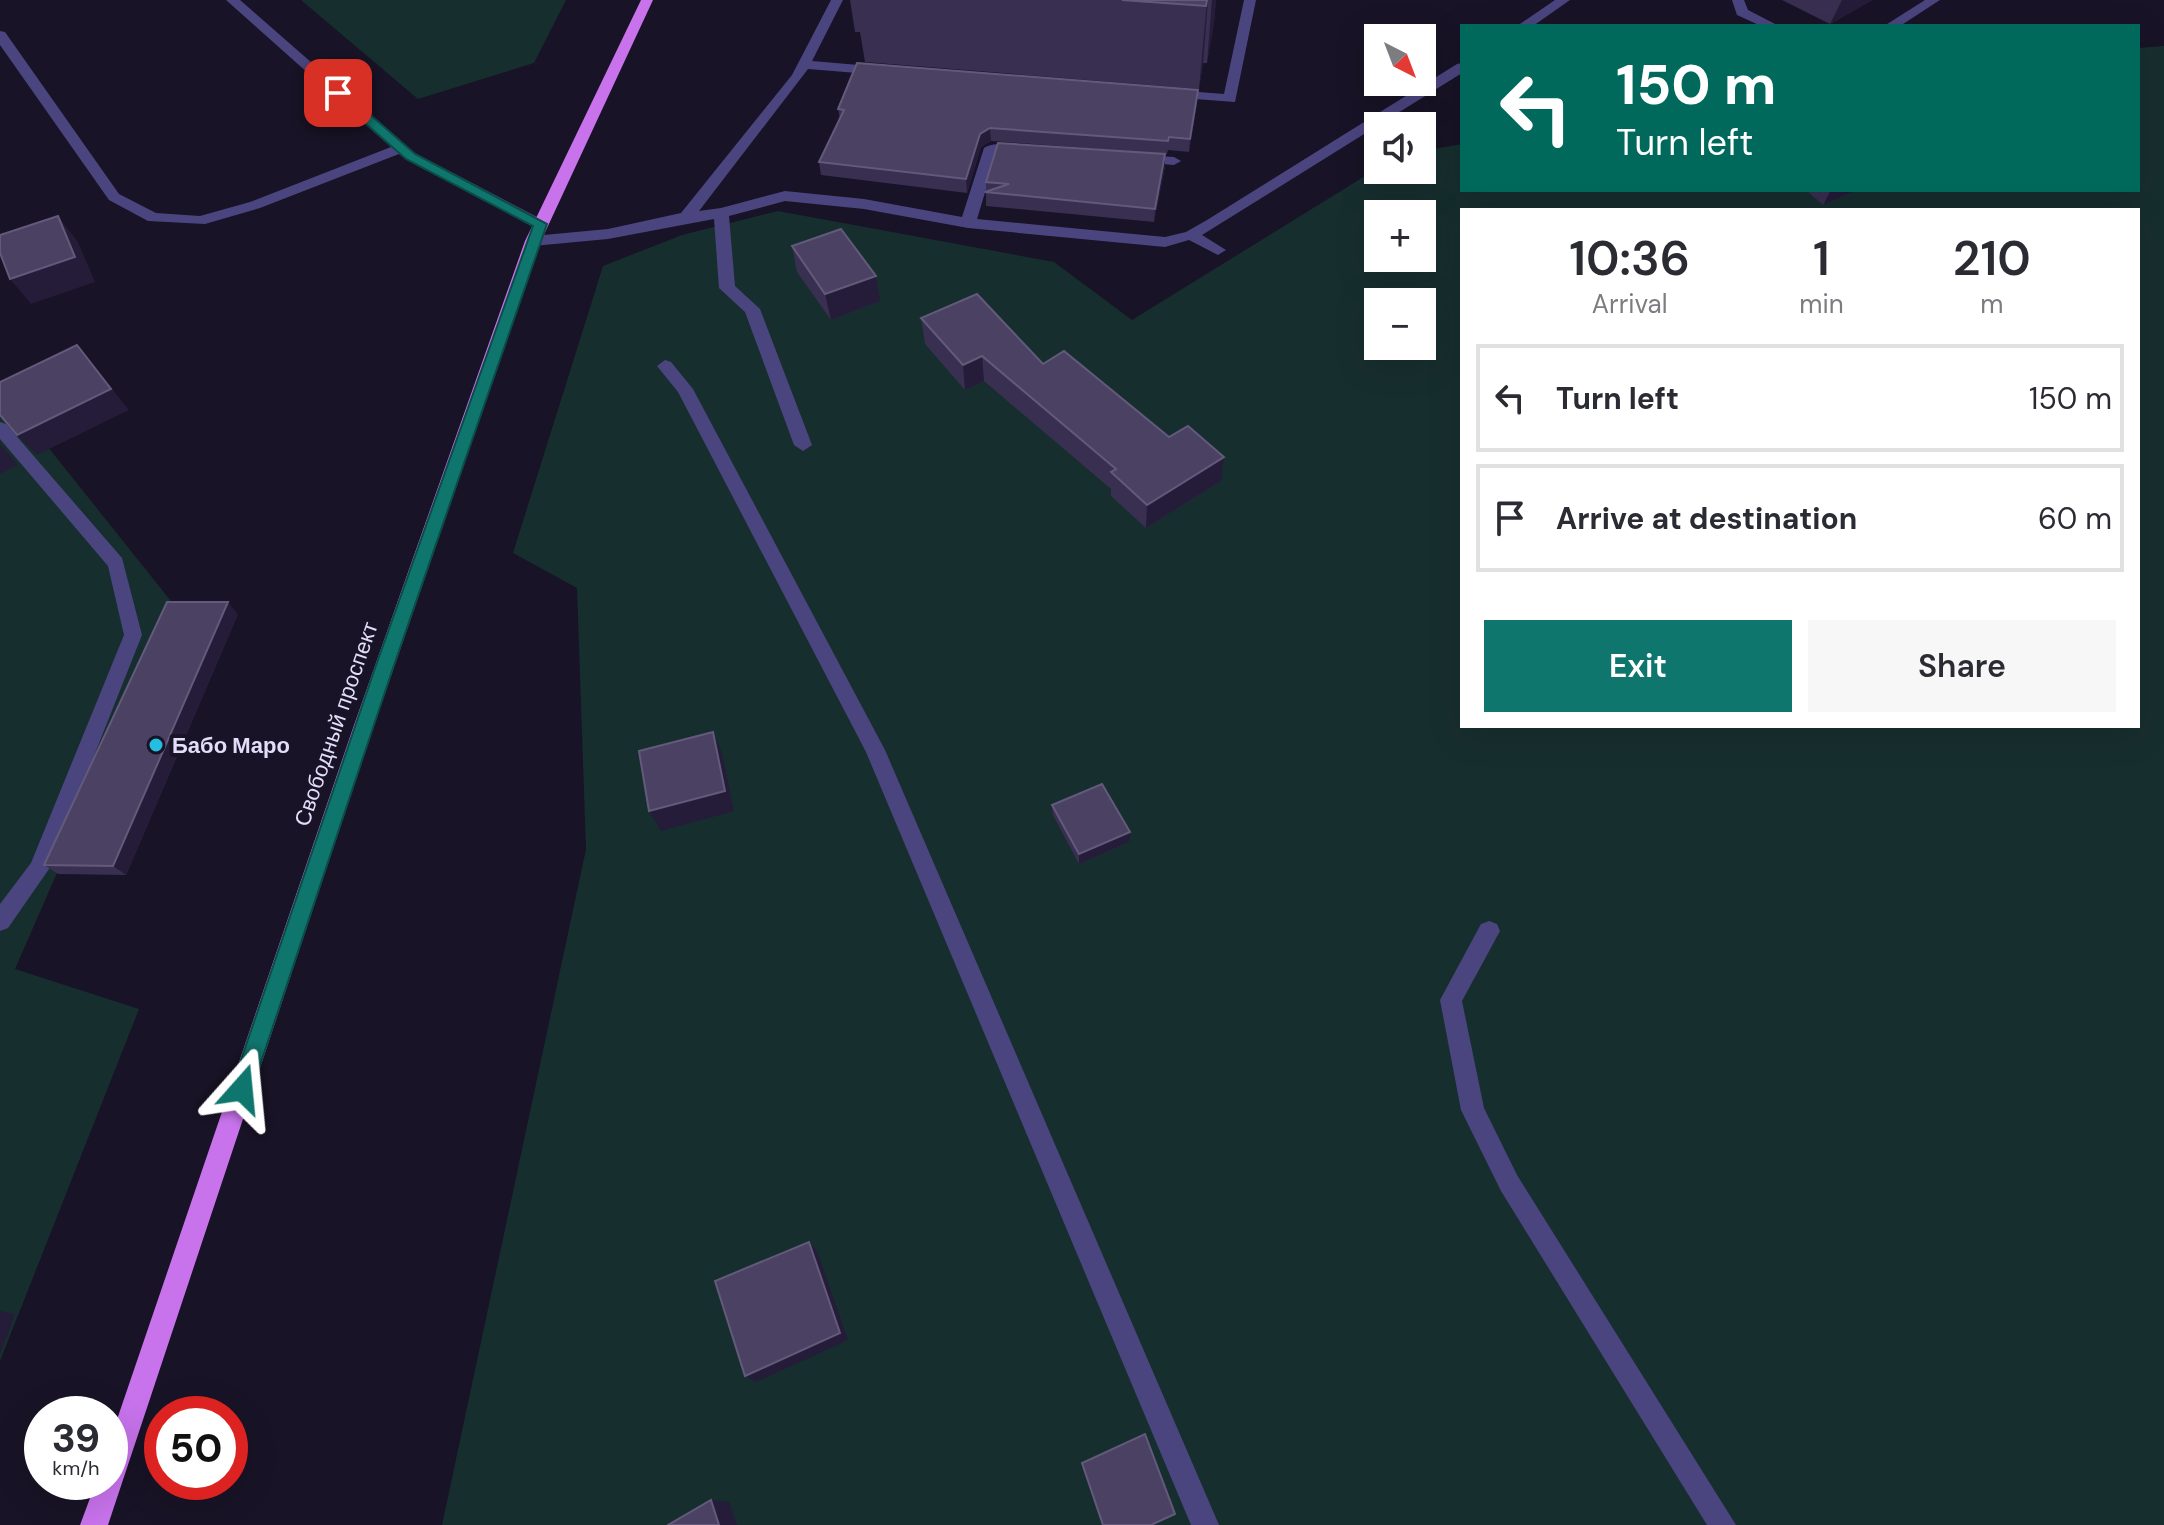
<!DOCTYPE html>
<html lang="en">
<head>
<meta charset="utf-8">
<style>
	body { margin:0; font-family:"DM Sans",sans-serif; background:#f7f7f7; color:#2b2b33; height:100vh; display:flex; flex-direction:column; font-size:30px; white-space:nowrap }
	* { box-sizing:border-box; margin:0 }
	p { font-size:26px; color:#7c7c81 }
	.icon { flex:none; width:44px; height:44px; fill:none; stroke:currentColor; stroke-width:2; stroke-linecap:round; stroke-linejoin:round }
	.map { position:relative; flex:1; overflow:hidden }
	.panel { position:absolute; left:1460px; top:208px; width:680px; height:520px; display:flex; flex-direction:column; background:#fff; border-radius:0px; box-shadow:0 8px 32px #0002 }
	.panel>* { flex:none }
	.banner { position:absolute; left:1460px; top:24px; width:680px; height:168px; border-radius:0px; box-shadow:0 8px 32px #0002; background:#00695c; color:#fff; overflow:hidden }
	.needle { width:52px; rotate:138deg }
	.fabs { position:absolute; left:1364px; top:24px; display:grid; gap:16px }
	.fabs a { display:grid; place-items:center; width:72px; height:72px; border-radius:0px; background:#fff; box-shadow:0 8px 32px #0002; font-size:40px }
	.speed { position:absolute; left:24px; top:1396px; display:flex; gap:16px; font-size:40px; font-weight:700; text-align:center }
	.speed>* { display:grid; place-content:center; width:104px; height:104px; border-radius:50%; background:#fff; box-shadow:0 8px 32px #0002; line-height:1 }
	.speed small { font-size:20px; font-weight:400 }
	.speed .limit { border:12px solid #d22; background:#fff; color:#111 }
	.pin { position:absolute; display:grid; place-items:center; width:68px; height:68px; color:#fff; margin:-34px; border-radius:16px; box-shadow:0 4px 12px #0006 }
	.me { position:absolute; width:88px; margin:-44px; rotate:18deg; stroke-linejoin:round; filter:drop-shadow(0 0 6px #0008) }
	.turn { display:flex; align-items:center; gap:28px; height:168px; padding:0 24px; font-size:36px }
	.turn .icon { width:104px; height:104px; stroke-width:2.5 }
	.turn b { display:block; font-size:56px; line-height:68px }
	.eta { display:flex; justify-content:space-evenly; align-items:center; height:136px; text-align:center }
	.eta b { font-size:48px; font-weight:600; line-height:56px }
	.cta { display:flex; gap:16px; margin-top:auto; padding:16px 24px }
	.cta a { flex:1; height:92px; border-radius:0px; background:#0f766e; color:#fff; font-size:32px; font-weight:600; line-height:92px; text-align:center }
	.cta a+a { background:#f7f7f7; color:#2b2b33 }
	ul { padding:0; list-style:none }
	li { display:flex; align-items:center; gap:24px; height:108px; margin:0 16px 12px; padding:0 8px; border:4px solid #e1e1e2; border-radius:0px }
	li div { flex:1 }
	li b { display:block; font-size:30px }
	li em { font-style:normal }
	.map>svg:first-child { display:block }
	.green { fill:#172e2f; fill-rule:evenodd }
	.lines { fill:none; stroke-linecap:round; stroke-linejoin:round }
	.minor { fill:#4b457f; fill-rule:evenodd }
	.major { fill:#c873ec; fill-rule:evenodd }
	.wall { fill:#392f51 }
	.shaded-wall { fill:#241c38 }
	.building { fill:#4b4263; stroke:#635a7b; stroke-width:2 }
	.route { fill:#0f766e; stroke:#0a4d48; stroke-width:2 }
	.poi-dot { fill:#23bee1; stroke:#181326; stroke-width:3 }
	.labels { text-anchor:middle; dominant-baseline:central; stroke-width:8; stroke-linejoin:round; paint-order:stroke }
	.street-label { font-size:22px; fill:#e3ddfa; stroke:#181326 }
	.poi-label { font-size:22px; font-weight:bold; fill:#e3ddfa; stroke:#181326; text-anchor:start }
</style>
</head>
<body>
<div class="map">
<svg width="2164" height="1525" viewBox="0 0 2164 1525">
	<rect width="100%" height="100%" fill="#181326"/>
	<g class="green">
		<polygon points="301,0 566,0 534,63 418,99"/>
		<path d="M2164,46V1525H442L586,849L577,588L513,553L603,266L682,235L778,211L1054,262L1132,320L1378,168L1422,170V151L1462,144V190H2138V48ZM1462,210H2138V726H1462ZM1378,214H1422V258H1378ZM1378,302H1422V346H1378Z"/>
		<polygon points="0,387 174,605 15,969 139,1009 0,1361"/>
	</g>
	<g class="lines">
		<g class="minor">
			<polygon points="226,0 240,0 415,153 545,221 545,227 535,227 399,154 260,208 205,224 148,221 109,200 0,45 0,31 5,32 119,194 156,213 200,216 250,202 391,147"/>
			<path d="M831,0H843L812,61L882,67L889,71L882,75L808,69L699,211L721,208L785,191L864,199L962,217L984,148C994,141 1019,144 1028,151L1021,155L997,153L977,219L1165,237L1186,232L1207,220L1457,64L1462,63V73L1202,235L1226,250L1218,255L1189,240L1165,247L968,228L864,209L785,201L729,216L735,286L760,309L812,445L803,451L794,445L745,312L719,288L714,219L608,239L533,246L525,241L533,236L608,229L681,213L792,75Z"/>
			<polygon points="1244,0 1256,0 1235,102 1168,97 1168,91 1173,90 1224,94"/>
			<polygon points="1555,0 1570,0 1533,26 1517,26"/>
			<polygon points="1732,0 1744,0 1748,10 1779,26 1761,26 1737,15"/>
			<polygon points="1925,0 1940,0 1900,26 1884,26"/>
			<polygon points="1141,155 1174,157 1181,161 1174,165 1136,162 1134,159"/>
			<polygon points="665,360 671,362 693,389 885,750 1219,1525 1191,1525 866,752 678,392 657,366"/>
			<polygon points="0,422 6,424 122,558 142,635 49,869 8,928 0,931 0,904 31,863 124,635 108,566 0,439"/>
			<polygon points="1489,921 1497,924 1500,931 1462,1001 1484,1108 1517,1175 1736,1525 1707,1525 1501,1191 1461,1110 1440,1000 1481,924"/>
		</g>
		<polygon class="major" points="641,0 653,0 541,241 373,728 108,1525 80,1525 96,1482 110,1482 110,1440 353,728 525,241"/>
	</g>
	<g class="wall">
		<polygon points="850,0 1216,0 1214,22 1207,63 1203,63 1199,89 865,62 860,32 855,32"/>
		<polygon points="1782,0 1872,0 1830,24"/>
		<polygon points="1197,103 1189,152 1168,150 1167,154 991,141 981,147 967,193 821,175 819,162 840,119 838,109"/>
		<polygon points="1165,167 1154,222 986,206 986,182"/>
		<polygon points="1806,190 1857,190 1823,205"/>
		<polygon points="792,246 880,301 831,320 797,272"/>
		<polygon points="921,318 1043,364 1221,481 1146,528 1111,496 1111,489 984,381 965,390 925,344"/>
		<polygon points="238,614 126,875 58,874 44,865"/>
		<polygon points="1052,805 1129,842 1079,864 1053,815"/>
	</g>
	<g class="shaded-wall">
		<polygon points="1207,0 1208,0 1203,63 1199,89"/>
		<polygon points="1212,0 1216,0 1214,22 1207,63"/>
		<polygon points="1842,0 1872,0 1830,24"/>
		<polygon points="1198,90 1197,103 1189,152 1190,139"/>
		<polygon points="990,128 991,141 981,147 967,193 966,179 980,134"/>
		<polygon points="1165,154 1165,167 1154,222 1155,209"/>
		<polygon points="1834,190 1857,190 1823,205 1830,192"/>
		<polygon points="58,216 78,242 95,282 31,304 10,279"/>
		<polygon points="876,276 880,301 831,320 825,294"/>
		<polygon points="77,345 129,410 37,455 17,435"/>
		<polygon points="982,356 984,381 965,390 963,365"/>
		<polygon points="0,444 18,465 0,474"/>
		<polygon points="1224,457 1221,481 1146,528 1147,505"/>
		<polygon points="228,602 238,614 126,875 113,866"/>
		<polygon points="713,732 722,753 734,811 661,831 649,811"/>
		<polygon points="1130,832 1129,842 1079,864 1079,854"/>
		<polygon points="809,1242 817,1251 848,1340 756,1382 745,1376"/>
		<polygon points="0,1311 15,1314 0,1354"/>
		<polygon points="711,1500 729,1502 737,1525 719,1525"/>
	</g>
	<g class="building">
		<polygon points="1122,0 1207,0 1206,6"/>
		<polygon points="857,63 1198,90 1190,139 1169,137 1168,141 990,128 980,134 966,179 819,162 844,110 838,109"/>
		<polygon points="998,143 1165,154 1155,209 985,192 1009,184 986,182"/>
		<polygon points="58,216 75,257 10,279 0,253 0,235"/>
		<polygon points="841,229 876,276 825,294 792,246"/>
		<polygon points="977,294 1043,364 1064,351 1169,437 1188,426 1224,457 1147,505 1111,472 1116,469 982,356 963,365 921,318"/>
		<polygon points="77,345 111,389 17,435 0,415 0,382"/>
		<polygon points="167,602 228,602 113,866 44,865"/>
		<polygon points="713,732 725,791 649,811 639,751"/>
		<polygon points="1102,784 1130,832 1079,854 1052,805"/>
		<polygon points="809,1242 840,1333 745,1376 715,1281"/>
		<polygon points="1145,1434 1175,1514 1151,1525 1103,1525 1082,1463"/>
		<polygon points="711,1500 719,1525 668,1525"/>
	</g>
	<polygon class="route" points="333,90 342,90 415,154 547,224 392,671 252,1089 249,1096 242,1099 234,1096 231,1089 374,671 533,226 406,159 333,95"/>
	<circle class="poi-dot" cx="156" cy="745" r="8"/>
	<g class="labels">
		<g class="street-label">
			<text transform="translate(336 724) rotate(-71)">Свободный проспект</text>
		</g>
		<g class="poi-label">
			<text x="172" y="745">Бабо Маро</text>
		</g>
	</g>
</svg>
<div class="fabs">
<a><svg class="needle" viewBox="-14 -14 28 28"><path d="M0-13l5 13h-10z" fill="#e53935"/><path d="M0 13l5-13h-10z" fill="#7c7c81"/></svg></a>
<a><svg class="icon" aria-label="sound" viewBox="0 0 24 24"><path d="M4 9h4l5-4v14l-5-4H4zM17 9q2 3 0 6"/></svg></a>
<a>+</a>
<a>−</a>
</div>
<div class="speed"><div>39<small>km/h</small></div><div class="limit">50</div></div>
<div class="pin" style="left:338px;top:93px;background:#d93025"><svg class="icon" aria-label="arrive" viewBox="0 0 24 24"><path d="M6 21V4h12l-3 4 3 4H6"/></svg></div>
<svg class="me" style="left:242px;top:1089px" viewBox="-20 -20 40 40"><path d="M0-17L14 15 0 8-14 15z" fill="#0f766e" stroke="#fff" stroke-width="4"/></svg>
<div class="banner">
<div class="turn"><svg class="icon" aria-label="left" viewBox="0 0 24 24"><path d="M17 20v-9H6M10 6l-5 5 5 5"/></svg><div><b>150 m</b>Turn left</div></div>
</div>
<section class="panel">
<div class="eta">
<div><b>10:36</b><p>Arrival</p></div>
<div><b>1</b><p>min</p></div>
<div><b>210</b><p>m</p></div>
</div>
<ul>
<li><svg class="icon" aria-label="left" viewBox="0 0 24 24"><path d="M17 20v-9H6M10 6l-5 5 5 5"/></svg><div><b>Turn left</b></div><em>150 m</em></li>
<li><svg class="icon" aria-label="arrive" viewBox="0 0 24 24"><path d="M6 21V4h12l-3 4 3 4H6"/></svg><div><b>Arrive at destination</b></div><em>60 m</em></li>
</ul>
<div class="cta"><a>Exit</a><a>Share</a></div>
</section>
</div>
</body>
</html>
